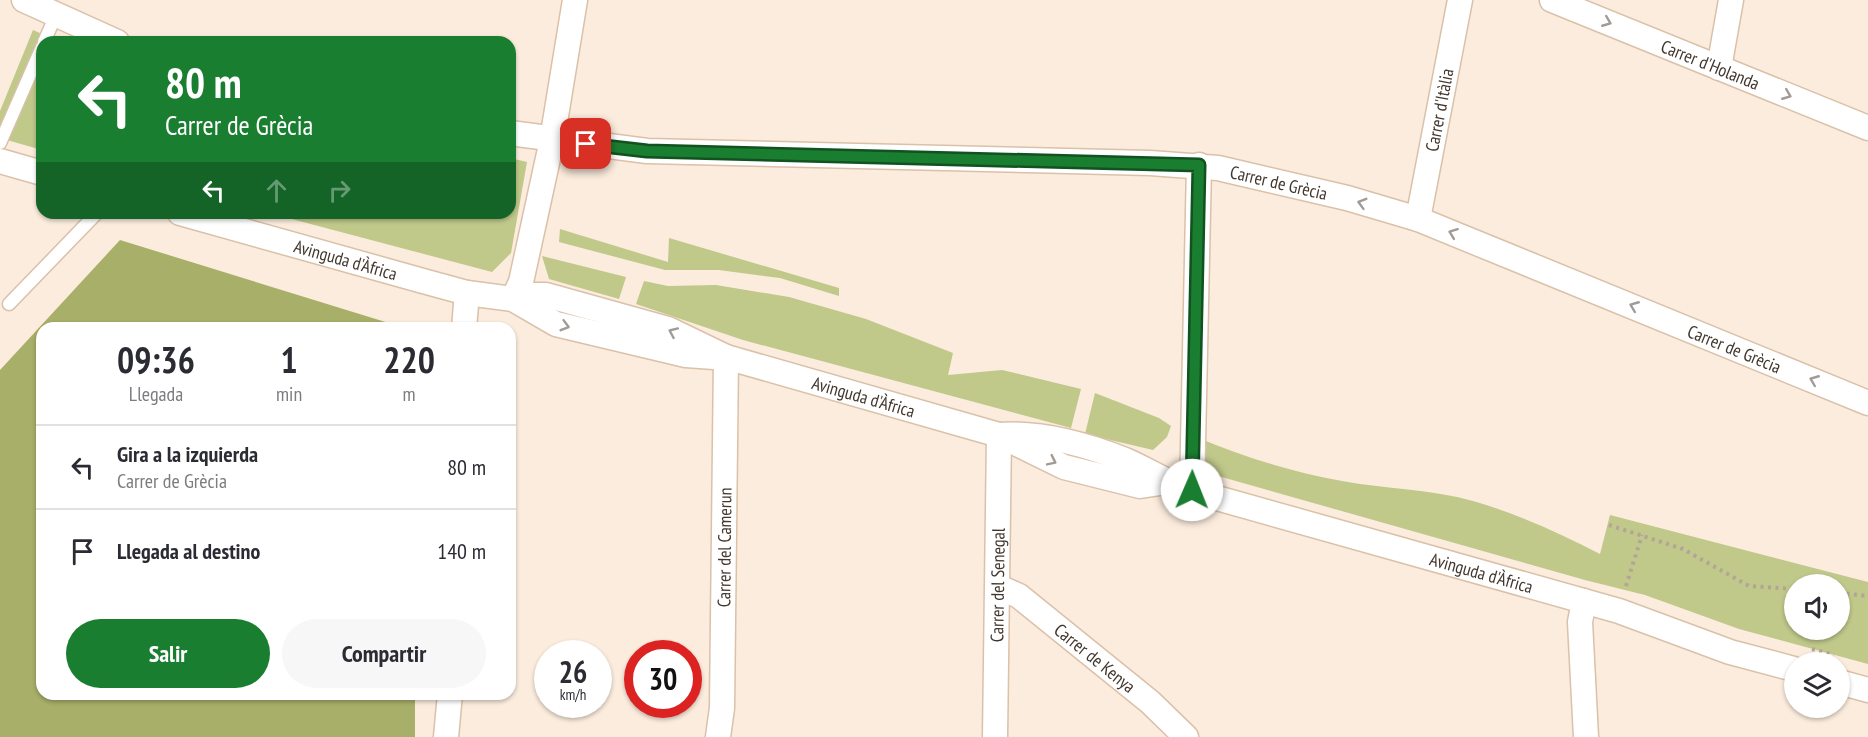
<!DOCTYPE html>
<html lang="es">
<head>
<meta charset="utf-8">
<style>
	body { margin:0; font-family:"PT Sans Narrow",sans-serif; background:#f7f7f7; color:#2b2b33; height:100vh; display:flex; flex-direction:column; font-size:22px; white-space:nowrap }
	* { box-sizing:border-box; margin:0 }
	p { font-size:20px; color:#7c7c81 }
	.icon { flex:none; width:33px; height:33px; fill:none; stroke:currentColor; stroke-width:2; stroke-linecap:round; stroke-linejoin:round }
	.map { position:relative; flex:1; overflow:hidden }
	.panel { position:absolute; left:36px; top:322px; width:480px; height:378px; display:flex; flex-direction:column; background:#fff; border-radius:18px; box-shadow:0 2px 4px #0004 }
	.panel>* { flex:none }
	.banner { position:absolute; left:36px; top:36px; width:480px; height:183px; border-radius:18px; box-shadow:0 2px 4px #0004; background:#1a7e31; color:#fff; overflow:hidden }
	.buttons { position:absolute; left:1784px; top:574px; display:grid; gap:12px }
	.buttons a { display:grid; place-items:center; width:66px; height:66px; border-radius:50%; background:#fff; box-shadow:0 2px 4px #0004; font-size:30px }
	.speed { position:absolute; left:534px; top:640px; display:flex; gap:12px; font-size:30px; font-weight:700; text-align:center }
	.speed>* { display:grid; place-content:center; width:78px; height:78px; border-radius:50%; background:#fff; box-shadow:0 2px 4px #0004; line-height:1 }
	.speed small { font-size:15px; font-weight:400 }
	.speed .limit { border:9px solid #d22; background:#fff; color:#111 }
	.pin { position:absolute; display:grid; place-items:center; width:51px; height:51px; color:#fff; margin:-26px; border-radius:12px; box-shadow:0 3px 9px #0006 }
	.me { position:absolute; width:66px; margin:-33px; rotate:1deg; stroke-linejoin:round; filter:drop-shadow(0 0 4px #0008) }
	.turn { display:flex; align-items:center; gap:21px; height:126px; padding:0 30px; font-size:27px }
	.turn .icon { width:78px; height:78px; stroke-width:2.5 }
	.turn b { display:block; font-size:42px; line-height:51px }
	.lanes { display:flex; align-items:center; height:57px; padding:0 30px; background:#0003; justify-content:center; gap:30px; direction:ltr }
	.lanes .off { opacity:.35 }
	.eta { display:flex; justify-content:space-evenly; align-items:center; height:102px; text-align:center }
	.eta b { font-size:36px; font-weight:600; line-height:42px }
	.button { display:flex; gap:12px; margin-top:auto; padding:12px 30px }
	.button a { flex:1; height:69px; border-radius:36px; background:#1a7e31; color:#fff; font-size:24px; font-weight:600; line-height:69px; text-align:center }
	.button a+a { background:#f7f7f7; color:#2b2b33 }
	ul { padding:0; list-style:none }
	li { display:flex; align-items:center; gap:18px; height:84px; padding:0 30px; border-top:2px solid #e1e1e2 }
	li div { flex:1 }
	li b { display:block; font-size:22px }
	li em { font-style:normal }
	.map>svg:first-child { display:block }
	.green { fill:#c0c88a; fill-rule:evenodd }
	.forest { fill:#a8af69 }
	.lines { fill:none; stroke-linecap:round; stroke-linejoin:round }
	.service-casing { stroke:#dac1a9; stroke-width:15 }
	.minor-casing { stroke:#dac1a9; stroke-width:27 }
	.path { stroke:#b2a598; stroke-width:4; stroke-dasharray:3 4.5; stroke-linecap:butt }
	.service { stroke:#fff; stroke-width:12 }
	.minor { stroke:#fff; stroke-width:24 }
	.oneway { stroke:#a09b96 }
	.route-casing { stroke:#115220; stroke-width:15 }
	.route { stroke:#1a7e31; stroke-width:10 }
	.labels { text-anchor:middle; dominant-baseline:central; stroke-width:5; stroke-linejoin:round; paint-order:stroke }
	.street-label { font-size:18px; fill:#41372e; stroke:#fbecdd }
</style>
</head>
<body>
<div class="map">
<svg width="1868" height="737" viewBox="0 0 1868 737">
	<rect width="100%" height="100%" fill="#fbecdd"/>
	<g class="green">
		<polygon points="33,30 60,42 42,42 42,150 0,138 0,111"/>
		<polygon points="510,158 527,162 511,253 492,272 269,213 510,213"/>
		<polygon points="560,229 668,262 669,238 839,288 839,296 780,278 719,270 665,270 559,242"/>
		<polygon points="542,256 626,277 619,299 549,279"/>
		<polygon points="644,281 668,286 716,285 789,297 866,319 953,353 948,375 1002,370 1081,389 1071,428 743,340 636,304"/>
		<polygon points="1095,393 1159,418 1171,426 1167,437 1153,450 1085,434"/>
		<path d="M1201,439C1246,458 1294,472 1342,481C1385,489 1431,489 1473,501C1518,514 1559,533 1600,554L1610,515L1868,582V664L1739,629L1645,595L1585,580L1204,472ZM1794,585H1839V630H1794Z"/>
	</g>
	<polygon class="forest" points="120,240 405,328 42,328 42,694 415,695 415,737 0,737 0,370"/>
	<g class="lines">
		<defs>
			<g id="service">
				<polyline points="44,42 56,15"/>
				<polyline points="0,143 42,47"/>
				<polyline points="9,304 97,213"/>
			</g>
			<g id="minor">
				<polyline points="24,0 117,42"/>
				<path id="s1" d="M1552,0L1868,128"/>
				<polyline points="1719,68 1731,0"/>
				<path id="s2" d="M510,133L647,151L1150,163L1218,168L1347,198L1418,219L1868,403"/>
				<polyline points="0,161 42,173"/>
				<path id="s3" d="M180,213L423,281L467,293L513,299L556,324L686,355L714,357"/>
				<path id="s4" d="M1418,219L1460,0"/>
				<path id="s5" d="M513,299L522,295H546L668,329L726,357L999,435L1064,467L1140,486L1167,482"/>
				<polyline points="513,299 521,282 552,140 575,0"/>
				<polyline points="464,328 467,293"/>
				<path id="s6" d="M999,435C1040,432 1087,445 1125,460C1148,470 1168,483 1192,491L1619,611L1730,652L1794,669"/>
				<polyline points="1192,491 1199,165"/>
				<path id="s7" d="M999,587L1019,596L1150,702L1186,737"/>
				<polyline points="1584,601 1580,622 1586,737"/>
				<polyline points="1839,682 1868,690"/>
				<polyline points="446,737 450,694"/>
				<path id="s8" d="M718,737L722,708L726,357"/>
				<path id="s9" d="M995,737L999,435"/>
			</g>
		</defs>
		<use href="#service" class="service-casing"/>
		<use href="#minor" class="minor-casing"/>
		<g class="path">
			<polyline points="1609,525 1683,549 1749,586 1794,589"/>
			<polyline points="1626,586 1642,535"/>
			<polyline points="1839,593 1868,596"/>
			<polyline points="1812,649 1834,655"/>
		</g>
		<use href="#service" class="service"/>
		<use href="#minor" class="minor"/>
	</g>
	<defs><path id="oneway-chevron" d="M-2-3.5L2.5 0L-2 3.5" fill="none" stroke-width="1.6" stroke-linecap="round" stroke-linejoin="round" transform="scale(1.5)"/></defs>
	<g class="oneway">
		<use href="#oneway-chevron" transform="translate(1607 22) rotate(22)"/>
		<use href="#oneway-chevron" transform="translate(1787 95) rotate(22)"/>
		<use href="#oneway-chevron" transform="translate(1362 203) rotate(-164)"/>
		<use href="#oneway-chevron" transform="translate(1453 233) rotate(-159)"/>
		<use href="#oneway-chevron" transform="translate(1634 306) rotate(-158)"/>
		<use href="#oneway-chevron" transform="translate(565 326) rotate(16)"/>
		<use href="#oneway-chevron" transform="translate(673 332) rotate(-156)"/>
		<use href="#oneway-chevron" transform="translate(1814 380) rotate(-158)"/>
		<use href="#oneway-chevron" transform="translate(1052 461) rotate(26)"/>
	</g>
	<g class="lines">
		<defs>
			<polyline id="route" points="586,144 647,151 1199,165 1192,490"/>
		</defs>
		<use href="#route" class="route-casing"/>
		<use href="#route" class="route"/>
	</g>
	<g class="labels">
		<g class="street-label">
			<text stroke="none"><textPath href="#s1" startOffset="171">Carrer d'Holanda</textPath></text>
			<text stroke="none"><textPath href="#s4" startOffset="111">Carrer d'Itàlia</textPath></text>
			<text stroke="none"><textPath href="#s2" startOffset="772">Carrer de Grècia</textPath></text>
			<text stroke="none"><textPath href="#s3" startOffset="172">Avinguda d'Àfrica</textPath></text>
			<text stroke="none"><textPath href="#s2" startOffset="1258">Carrer de Grècia</textPath></text>
			<text stroke="none"><textPath href="#s5" startOffset="368">Avinguda d'Àfrica</textPath></text>
			<text stroke="none"><textPath href="#s8" startOffset="190">Carrer del Camerun</textPath></text>
			<text stroke="none"><textPath href="#s6" startOffset="504">Avinguda d'Àfrica</textPath></text>
			<text stroke="none"><textPath href="#s9" startOffset="152">Carrer del Senegal</textPath></text>
			<text stroke="none"><textPath href="#s7" startOffset="120">Carrer de Kenya</textPath></text>
		</g>
	</g>
</svg>
<div class="buttons">
<a><svg class="icon" aria-label="sound" viewBox="0 0 24 24"><path d="M4 9h4l5-4v14l-5-4H4zM17 9q2 3 0 6"/></svg></a>
<a><svg class="icon" aria-label="layers" viewBox="0 0 24 24"><path d="M12 4l9 5-9 5-9-5zM3 14l9 5 9-5"/></svg></a>
</div>
<div class="speed"><div>26<small>km/h</small></div><div class="limit">30</div></div>
<div class="pin" style="left:586px;top:144px;background:#d93025"><svg class="icon" aria-label="arrive" viewBox="0 0 24 24"><path d="M6 21V4h12l-3 4 3 4H6"/></svg></div>
<svg class="me" style="left:1192px;top:490px" viewBox="-20 -20 40 40"><circle r="19" fill="#fff"/><path d="M0-13L10 11 0 6-10 11z" fill="#1a7e31"/></svg>
<div class="banner">
<div class="turn"><svg class="icon" aria-label="left" viewBox="0 0 24 24"><path d="M17 20v-9H6M10 6l-5 5 5 5"/></svg><div><b>80 m</b>Carrer de Grècia</div></div>
<div class="lanes"><svg class="icon" aria-label="left" viewBox="0 0 24 24"><path d="M17 20v-9H6M10 6l-5 5 5 5"/></svg><svg class="icon off" aria-label="ahead" viewBox="0 0 24 24"><path d="M12 20V5M6 11l6-6 6 6"/></svg><svg class="icon off" aria-label="right" viewBox="0 0 24 24"><path d="M7 20v-9h11M14 6l5 5-5 5"/></svg></div>
</div>
<section class="panel">
<div class="eta">
<div><b>09:36</b><p>Llegada</p></div>
<div><b>1</b><p>min</p></div>
<div><b>220</b><p>m</p></div>
</div>
<ul>
<li><svg class="icon" aria-label="left" viewBox="0 0 24 24"><path d="M17 20v-9H6M10 6l-5 5 5 5"/></svg><div><b>Gira a la izquierda</b><p>Carrer de Grècia</p></div><em>80 m</em></li>
<li><svg class="icon" aria-label="arrive" viewBox="0 0 24 24"><path d="M6 21V4h12l-3 4 3 4H6"/></svg><div><b>Llegada al destino</b></div><em>140 m</em></li>
</ul>
<div class="button"><a>Salir</a><a>Compartir</a></div>
</section>
</div>
</body>
</html>
